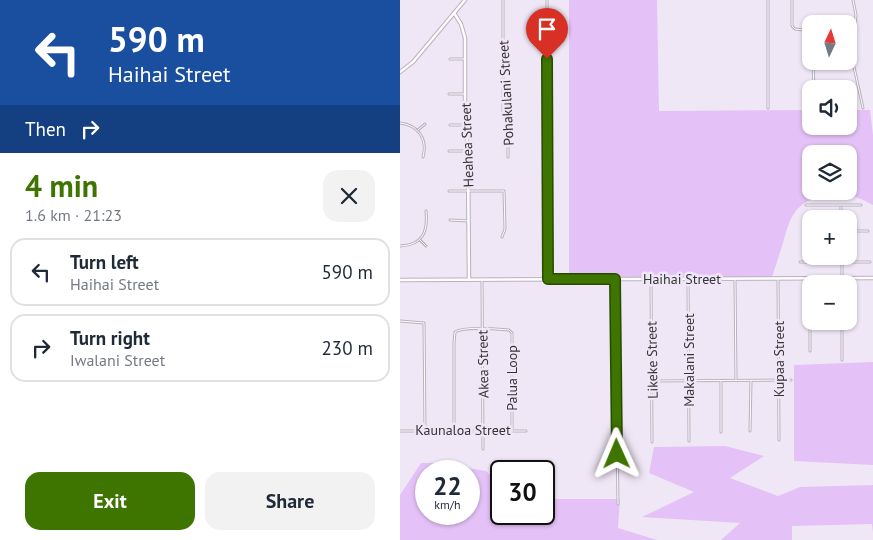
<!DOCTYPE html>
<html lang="en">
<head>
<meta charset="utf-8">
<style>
	body { margin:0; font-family:"PT Sans",sans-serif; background:#f2f2f3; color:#1f2937; height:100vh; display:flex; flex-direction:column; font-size:19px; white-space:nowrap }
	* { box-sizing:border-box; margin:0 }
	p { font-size:16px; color:#747a83 }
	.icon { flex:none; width:28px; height:28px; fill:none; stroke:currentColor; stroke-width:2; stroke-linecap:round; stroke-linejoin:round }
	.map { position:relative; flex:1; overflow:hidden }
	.panel { display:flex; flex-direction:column; background:#fff; width:400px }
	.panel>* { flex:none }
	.guide { background:#1a4fa0; color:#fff; overflow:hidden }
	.needle { width:32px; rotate:4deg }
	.tools { position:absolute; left:402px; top:15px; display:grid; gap:10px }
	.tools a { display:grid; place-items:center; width:55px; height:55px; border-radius:10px; background:#fff; box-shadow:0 1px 4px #0004; font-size:25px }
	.speed { position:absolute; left:15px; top:460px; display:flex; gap:10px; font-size:25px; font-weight:700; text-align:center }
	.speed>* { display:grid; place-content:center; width:65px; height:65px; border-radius:50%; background:#fff; box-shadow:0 1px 4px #0004; line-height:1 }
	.speed small { font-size:12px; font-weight:400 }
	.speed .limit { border:2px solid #111; border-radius:8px; background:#fff; color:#111 }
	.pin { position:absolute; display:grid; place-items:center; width:42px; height:42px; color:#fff; margin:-51px -21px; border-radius:50% 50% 50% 0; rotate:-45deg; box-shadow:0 0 5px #0007 }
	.pin .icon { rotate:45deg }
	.me { position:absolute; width:55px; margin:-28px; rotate:359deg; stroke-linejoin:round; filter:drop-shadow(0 0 4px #0008) }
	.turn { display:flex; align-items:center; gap:18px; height:105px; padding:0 25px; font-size:22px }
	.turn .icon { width:65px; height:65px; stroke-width:2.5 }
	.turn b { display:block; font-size:35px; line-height:42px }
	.then { display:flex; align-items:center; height:48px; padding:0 25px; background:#0003; gap:10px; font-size:19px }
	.round { display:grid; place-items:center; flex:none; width:52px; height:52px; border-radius:15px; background:#f2f2f3 }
	.summary { display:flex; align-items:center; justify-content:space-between; height:85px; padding:0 25px }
	h1 { font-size:30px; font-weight:600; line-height:38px; color:#3e7400 }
	.button { display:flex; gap:10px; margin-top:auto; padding:10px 25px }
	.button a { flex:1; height:58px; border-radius:15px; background:#3e7400; color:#fff; font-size:20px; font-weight:600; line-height:58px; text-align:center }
	.button a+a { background:#f2f2f3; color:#1f2937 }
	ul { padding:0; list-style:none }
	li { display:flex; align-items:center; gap:15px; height:68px; margin:0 10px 8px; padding:0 15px; border:2px solid #e0e1e3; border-radius:15px }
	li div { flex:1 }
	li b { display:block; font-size:19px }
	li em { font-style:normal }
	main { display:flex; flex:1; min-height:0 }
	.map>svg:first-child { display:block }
	.green { fill:#e4c1f7; fill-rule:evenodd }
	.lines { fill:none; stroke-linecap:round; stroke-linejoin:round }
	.minor-casing { stroke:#bab1bf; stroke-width:3 }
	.tertiary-casing { stroke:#bab1bf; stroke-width:4.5 }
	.minor { stroke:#fff; stroke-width:1 }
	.tertiary { stroke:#fff; stroke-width:2.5 }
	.route-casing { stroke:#284b00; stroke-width:12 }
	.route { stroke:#3e7400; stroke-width:9 }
	.labels { text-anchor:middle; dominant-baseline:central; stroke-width:5; stroke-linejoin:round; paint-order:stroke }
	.street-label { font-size:14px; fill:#373439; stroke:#f0e7f6 }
</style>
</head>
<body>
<main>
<section class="panel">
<div class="guide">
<div class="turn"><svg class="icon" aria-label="left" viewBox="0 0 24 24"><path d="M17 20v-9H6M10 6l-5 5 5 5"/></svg><div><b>590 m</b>Haihai Street</div></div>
<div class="then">Then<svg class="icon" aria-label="right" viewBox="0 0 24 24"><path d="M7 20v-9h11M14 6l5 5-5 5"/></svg></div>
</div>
<div class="summary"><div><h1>4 min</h1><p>1.6 km · 21:23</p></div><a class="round"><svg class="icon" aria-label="close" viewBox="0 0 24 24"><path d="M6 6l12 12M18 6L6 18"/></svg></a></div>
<ul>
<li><svg class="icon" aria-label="left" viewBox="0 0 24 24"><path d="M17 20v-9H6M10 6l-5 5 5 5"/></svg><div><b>Turn left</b><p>Haihai Street</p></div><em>590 m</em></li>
<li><svg class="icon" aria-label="right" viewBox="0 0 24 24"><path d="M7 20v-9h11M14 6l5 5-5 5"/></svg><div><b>Turn right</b><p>Iwalani Street</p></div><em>230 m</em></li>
</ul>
<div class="button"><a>Exit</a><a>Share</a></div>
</section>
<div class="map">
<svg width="473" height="540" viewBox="0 0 473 540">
	<rect width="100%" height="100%" fill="#f0e7f6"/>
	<g class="green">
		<path d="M169,0H257L259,111L411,110V126H449V110H470L473,135V205C457,196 444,192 425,196C395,201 390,217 383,243C379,255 376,266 372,277L169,278ZM411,154H449V191H411Z"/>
		<polygon points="473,362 473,465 394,461 394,365"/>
		<polygon points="325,446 364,456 330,478 378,496 400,487 473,485 473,533 472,524 392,526 392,540 321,540 340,523 242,517 294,492 249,473 254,447"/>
		<path d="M21,463H38L86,471L101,486V514H144V499H220L218,528L257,540H0V495ZM26,471H69V514H26Z"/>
	</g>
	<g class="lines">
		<defs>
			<g id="minor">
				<polyline points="103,0 103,112 108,132 108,157"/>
				<polyline points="147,0 148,278"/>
				<polyline points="368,0 368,108"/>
				<polyline points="392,0 392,26 395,29 411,31"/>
				<polyline points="453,0 456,15 452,58 463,108"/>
				<polyline points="50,59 64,59"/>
				<polyline points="413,61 414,89"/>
				<polyline points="49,94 64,94"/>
				<path d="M0,123C18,125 28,139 23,157"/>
				<polyline points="50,125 64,125"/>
				<polyline points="18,130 25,124"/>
				<polyline points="49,151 67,151"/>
				<polyline points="49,191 104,191 105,229 102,237"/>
				<polyline points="406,205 461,205"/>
				<polyline points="441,207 441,219"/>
				<polyline points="50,220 68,221"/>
				<polyline points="449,231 468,231"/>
				<polyline points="404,232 411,232"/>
				<polyline points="20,240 26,246"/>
				<path d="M0,246C23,245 28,232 26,211"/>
				<polyline points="442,256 442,284"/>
				<polyline points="400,262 470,262"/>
				<polyline points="251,279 252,442"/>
				<polyline points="335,279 336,380"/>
				<polyline points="378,279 379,440"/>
				<polyline points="410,279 410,351"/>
				<polyline points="82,280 83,449"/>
				<polyline points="215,280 218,504"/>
				<polyline points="288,280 289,441"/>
				<polyline points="0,321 24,323 25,430"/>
				<polyline points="442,321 442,360"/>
				<polyline points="254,381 391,380"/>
				<polyline points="321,381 321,432"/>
				<path d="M54,430V343L55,332C65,326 96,329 109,330L112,333V430"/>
				<polyline points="0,431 126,431"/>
				<polyline points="350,431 351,381"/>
			</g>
			<g id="tertiary">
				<polyline points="54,13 61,24 65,38 65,119 68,152 69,280"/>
				<polyline points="0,72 13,62 65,0"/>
				<polyline points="0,280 473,278"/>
			</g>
		</defs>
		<use href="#minor" class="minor-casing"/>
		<use href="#tertiary" class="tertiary-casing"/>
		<use href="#minor" class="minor"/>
		<use href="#tertiary" class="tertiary"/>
	</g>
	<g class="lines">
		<defs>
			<polyline id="route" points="147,59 148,279 215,279 217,454"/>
		</defs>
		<use href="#route" class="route-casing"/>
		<use href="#route" class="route"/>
	</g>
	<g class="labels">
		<g class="street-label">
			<text transform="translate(106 93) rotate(-93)">Pohakulani Street</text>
			<text transform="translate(67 145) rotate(-92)">Heahea Street</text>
			<text x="282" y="279">Haihai Street</text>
			<text transform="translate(379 359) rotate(-90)">Kupaa Street</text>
			<text transform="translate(252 360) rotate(-91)">Likeke Street</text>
			<text transform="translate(289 360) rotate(-90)">Makalani Street</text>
			<text transform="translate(83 364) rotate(-91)">Akea Street</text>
			<text transform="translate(112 378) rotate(-90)">Palua Loop</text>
			<text x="63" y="430">Kaunaloa Street</text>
		</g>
	</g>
</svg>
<div class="tools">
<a><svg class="needle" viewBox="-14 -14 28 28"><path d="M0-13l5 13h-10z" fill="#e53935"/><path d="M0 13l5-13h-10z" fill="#747a83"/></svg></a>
<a><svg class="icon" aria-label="sound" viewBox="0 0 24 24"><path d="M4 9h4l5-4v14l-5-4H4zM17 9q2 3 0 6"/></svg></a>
<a><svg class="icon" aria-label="layers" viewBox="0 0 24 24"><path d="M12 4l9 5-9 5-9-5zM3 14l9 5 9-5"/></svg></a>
<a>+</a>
<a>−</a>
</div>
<div class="speed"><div>22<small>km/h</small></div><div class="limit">30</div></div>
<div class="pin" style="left:147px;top:59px;background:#d93025"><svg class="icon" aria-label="arrive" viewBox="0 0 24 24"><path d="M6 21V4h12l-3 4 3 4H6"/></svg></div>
<svg class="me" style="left:217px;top:454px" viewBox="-20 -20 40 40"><path d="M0-17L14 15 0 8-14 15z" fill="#3e7400" stroke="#fff" stroke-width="4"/></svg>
</div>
</main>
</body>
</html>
